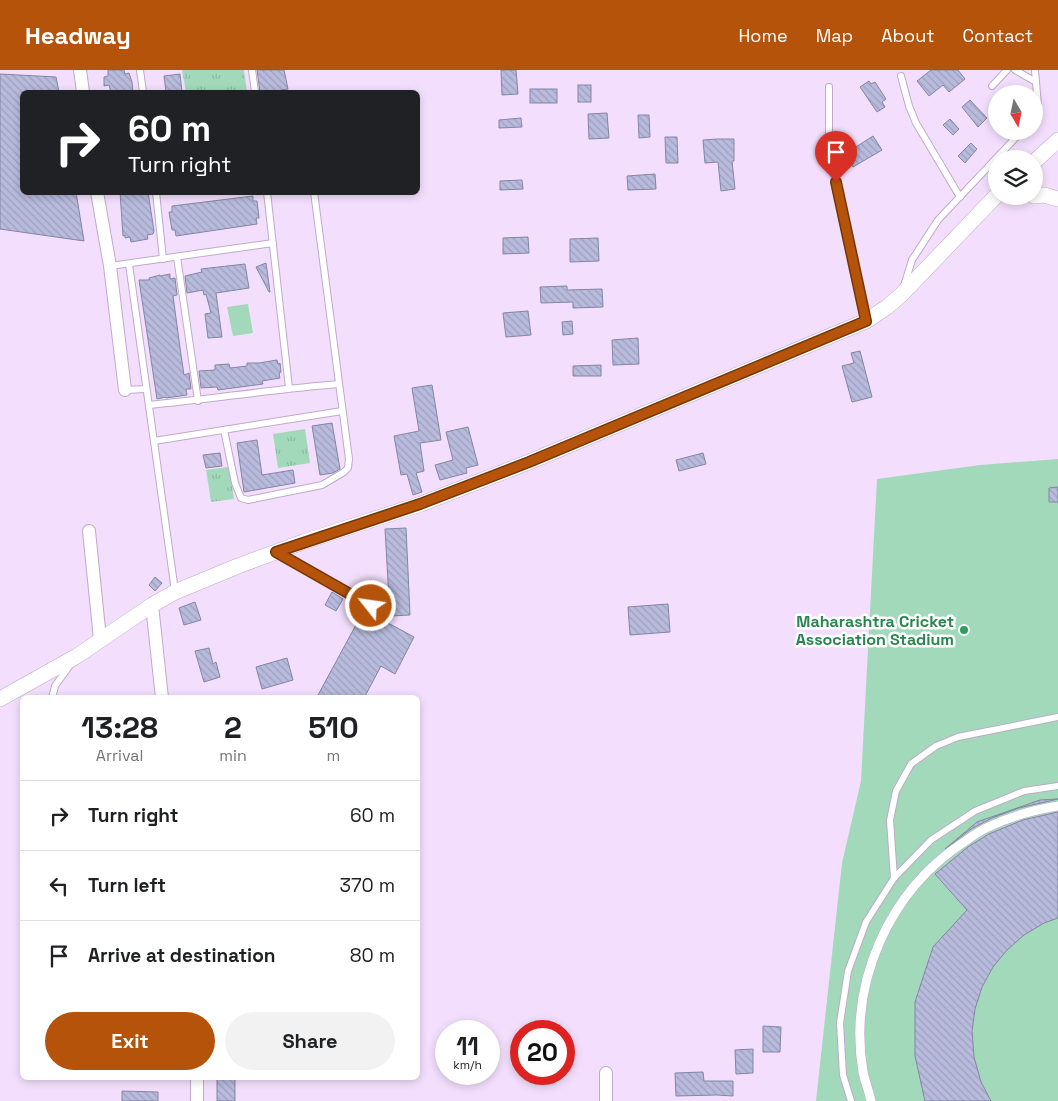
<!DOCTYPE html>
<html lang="en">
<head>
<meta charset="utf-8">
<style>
	body { margin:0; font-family:"Space Grotesk",sans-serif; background:#f2f2f2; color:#202124; height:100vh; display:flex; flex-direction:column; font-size:19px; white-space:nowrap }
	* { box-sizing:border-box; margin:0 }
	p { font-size:16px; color:#757577 }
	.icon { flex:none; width:28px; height:28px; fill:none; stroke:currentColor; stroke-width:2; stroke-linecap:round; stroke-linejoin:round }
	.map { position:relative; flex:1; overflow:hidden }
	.details { position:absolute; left:20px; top:625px; width:400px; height:385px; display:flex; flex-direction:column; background:#fff; border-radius:8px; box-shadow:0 2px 8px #0003 }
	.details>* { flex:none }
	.guide { position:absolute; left:20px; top:20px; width:400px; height:105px; border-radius:8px; box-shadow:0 2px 8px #0003; background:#202124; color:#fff; overflow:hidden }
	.needle { width:32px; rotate:171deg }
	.buttons { position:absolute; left:988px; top:15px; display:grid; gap:10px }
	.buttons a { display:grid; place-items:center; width:55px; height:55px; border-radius:50%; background:#fff; box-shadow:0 2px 8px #0003; font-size:25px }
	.speed { position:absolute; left:435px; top:950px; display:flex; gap:10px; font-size:25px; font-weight:700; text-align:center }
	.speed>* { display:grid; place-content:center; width:65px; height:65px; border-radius:50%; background:#fff; box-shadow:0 2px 8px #0003; line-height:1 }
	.speed small { font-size:12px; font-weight:400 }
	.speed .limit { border:8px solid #d22; background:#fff; color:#111 }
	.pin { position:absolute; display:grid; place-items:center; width:42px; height:42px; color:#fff; margin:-51px -21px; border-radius:50% 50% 50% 0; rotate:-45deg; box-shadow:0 0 5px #0007 }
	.pin .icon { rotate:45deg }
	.me { position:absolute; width:55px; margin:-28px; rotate:300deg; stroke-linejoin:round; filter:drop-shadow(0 0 4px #0008) }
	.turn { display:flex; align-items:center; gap:18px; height:105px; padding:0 25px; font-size:22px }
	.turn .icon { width:65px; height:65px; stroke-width:2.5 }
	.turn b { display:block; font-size:35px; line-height:42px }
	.eta { display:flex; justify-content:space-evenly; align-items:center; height:85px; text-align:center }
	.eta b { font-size:30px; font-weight:700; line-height:35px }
	.action { display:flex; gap:10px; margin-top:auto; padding:10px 25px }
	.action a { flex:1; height:58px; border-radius:30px; background:#b45309; color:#fff; font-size:20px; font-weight:700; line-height:58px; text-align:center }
	.action a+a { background:#f2f2f2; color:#202124 }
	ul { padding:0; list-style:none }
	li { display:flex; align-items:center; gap:15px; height:70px; padding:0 25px; border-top:1px solid #e0e0e0 }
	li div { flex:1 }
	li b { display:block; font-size:19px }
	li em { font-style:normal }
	header { display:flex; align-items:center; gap:30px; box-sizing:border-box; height:70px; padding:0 25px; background:#b45309; color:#fff }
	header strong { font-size:24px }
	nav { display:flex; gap:28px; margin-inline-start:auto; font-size:18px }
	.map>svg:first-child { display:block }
	.green { fill:#a2d9bb }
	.park { fill:url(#park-tufts) }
	.building { fill:url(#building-back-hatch); stroke:#8385a4 }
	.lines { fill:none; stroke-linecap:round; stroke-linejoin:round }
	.service-casing { stroke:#beabc8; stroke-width:8 }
	.pedestrian-casing { stroke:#beabc8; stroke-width:10 }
	.minor-casing { stroke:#beabc8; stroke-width:14 }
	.tertiary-casing { stroke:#beabc8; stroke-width:16 }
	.service { stroke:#fff; stroke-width:6 }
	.pedestrian { stroke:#fff; stroke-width:9 }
	.minor { stroke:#fff; stroke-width:12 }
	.tertiary { stroke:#fff; stroke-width:15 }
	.route-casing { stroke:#753606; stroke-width:12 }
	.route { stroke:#b45309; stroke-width:9 }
	.leisure-dot { fill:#2e9e5b; stroke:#fff; stroke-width:2 }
	.labels { text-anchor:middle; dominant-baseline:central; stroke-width:5; stroke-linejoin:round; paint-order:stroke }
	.leisure-label { font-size:16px; font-weight:bold; fill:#27864d; stroke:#fff; text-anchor:end }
</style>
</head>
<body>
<header>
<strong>Headway</strong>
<nav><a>Home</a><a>Map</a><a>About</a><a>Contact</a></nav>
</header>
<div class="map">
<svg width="1058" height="1031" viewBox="0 0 1058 1031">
	<defs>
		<pattern id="park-tufts" width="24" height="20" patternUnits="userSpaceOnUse" patternTransform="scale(1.25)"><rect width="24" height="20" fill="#a2d9bb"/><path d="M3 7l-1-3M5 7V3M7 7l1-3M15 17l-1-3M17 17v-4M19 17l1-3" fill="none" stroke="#8bbaa1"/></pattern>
		<pattern id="building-back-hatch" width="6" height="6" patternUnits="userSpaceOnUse" patternTransform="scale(1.25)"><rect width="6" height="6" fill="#b8bbdc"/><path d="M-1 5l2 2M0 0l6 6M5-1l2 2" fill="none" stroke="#9ea0bd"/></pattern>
	</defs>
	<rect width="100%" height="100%" fill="#f3dffd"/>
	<g class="green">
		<polygon points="248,234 253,263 233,266 227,237"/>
		<polygon points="1058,389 1058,1031 816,1031 842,793 861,711 877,409 980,395"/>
	</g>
	<g class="park">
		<polygon points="182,0 244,0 247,22 186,22"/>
		<polygon points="305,359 310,393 278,398 273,364"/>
		<polygon points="229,397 234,429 211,432 206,400"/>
	</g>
	<g class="building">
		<polygon points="108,0 124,0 125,4 129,3 132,12 133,22 111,22 109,15 104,16 104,7 108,6"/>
		<polygon points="257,0 284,0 288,19 281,20 282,22 260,22"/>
		<polygon points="501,0 516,0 518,24 502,25"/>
		<polygon points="931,0 958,0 965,9 949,22 943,15 929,26 917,11"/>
		<polygon points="0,4 56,7 59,22 22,22 22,122 76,122 84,171 0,159"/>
		<polygon points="180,4 182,22 166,22 164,6"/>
		<polygon points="869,11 871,14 875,12 886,29 882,32 885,37 877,42 860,17"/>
		<rect x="578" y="15" width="13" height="17"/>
		<rect x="530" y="19" width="27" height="14"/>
		<polygon points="970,30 987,48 978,57 962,37"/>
		<polygon points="607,43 609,68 589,69 588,44"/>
		<polygon points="638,45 649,45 650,67 639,68"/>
		<polygon points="521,48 522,57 499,58 499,50"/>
		<polygon points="950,49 959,59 953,65 943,55"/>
		<polygon points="873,66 882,80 853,97 845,84"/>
		<polygon points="665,67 677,67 678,93 666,93"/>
		<polygon points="717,69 734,69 734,91 732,91 735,119 721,121 718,92 705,93 703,70"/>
		<polygon points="971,73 977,79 965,93 958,86"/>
		<polygon points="655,104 656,119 628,120 627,106"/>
		<polygon points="522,110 523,119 500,120 500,111"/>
		<polygon points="120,122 148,122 154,161 153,164 147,165 148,169 131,172 130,167 125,168 125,165 123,166"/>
		<polygon points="253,126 253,131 257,131 259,148 256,148 257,154 176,166 175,160 172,160 169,142 172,142 172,136"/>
		<polygon points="528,167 529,183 503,184 503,168"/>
		<polygon points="598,168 599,191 570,192 570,169"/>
		<polygon points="266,193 270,222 269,222 256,197"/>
		<polygon points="245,194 249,218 216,223 222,267 208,268 205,244 211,243 206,224 204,225 203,220 187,223 185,206 202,202 201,199"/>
		<polygon points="170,204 170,209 175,208 177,225 173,226 181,285 184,305 189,303 191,319 186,319 187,325 166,328 166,327 157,329 139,210 149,210 149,208 160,205 160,206"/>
		<polygon points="567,216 567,220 602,219 603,237 573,238 573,232 541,233 540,217"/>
		<polygon points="528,241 531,265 506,267 503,243"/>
		<polygon points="572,251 573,264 563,265 562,252"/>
		<polygon points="638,268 639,294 613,295 612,270"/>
		<polygon points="860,281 872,327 852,332 842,296 854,293 851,283"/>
		<polygon points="277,290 278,294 280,293 281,302 279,303 280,308 262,311 263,314 218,320 217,317 201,318 199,301 215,300 215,295 229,294 230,298 247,296 247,293 259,293"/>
		<polygon points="601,295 601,306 573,306 573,296"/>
		<polygon points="432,315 441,370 420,373 424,401 416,403 422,422 413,425 407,404 401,405 394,366 419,361 412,318"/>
		<polygon points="332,353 340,399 333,403 320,405 312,356"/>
		<polygon points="468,357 478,395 466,398 467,403 440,410 435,395 453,390 446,362"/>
		<polygon points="257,370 262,405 293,400 295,413 244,422 237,373"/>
		<polygon points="220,383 222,396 206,398 203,385"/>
		<polygon points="703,383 706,394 679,401 676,390"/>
		<polygon points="1058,417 1058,432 1049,432 1049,418"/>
		<polygon points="406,458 410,545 390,546 385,459"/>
		<polygon points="155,507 162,513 155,521 149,515"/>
		<polygon points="332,522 343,529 336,541 325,535"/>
		<polygon points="195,532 201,550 184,555 179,538"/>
		<polygon points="668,534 670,562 630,565 628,537"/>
		<polygon points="364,540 414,567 395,604 381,596 364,628 323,628 318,625"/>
		<polygon points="209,578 213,594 216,592 220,607 204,612 195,581"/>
		<polygon points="287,588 293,610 262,619 256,597"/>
		<polygon points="1058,729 1019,738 992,748 971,759 945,779 977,752 1040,730"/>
		<polygon points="1058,742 1058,848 1044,853 1024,865 1007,880 993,897 982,917 975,939 972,961 974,987 981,1012 991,1031 925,1031 915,986 915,932 933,877 967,840 935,804 968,777 989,764 1023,750"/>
		<polygon points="763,956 781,957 780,982 763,982"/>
		<polygon points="753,979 753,1003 736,1004 735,980"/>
		<polygon points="703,1002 704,1011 733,1011 733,1026 717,1025 676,1026 675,1003"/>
		<rect x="217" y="1008" width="18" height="23"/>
		<polygon points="122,1021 158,1022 158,1031 122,1031"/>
	</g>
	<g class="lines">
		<defs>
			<g id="service">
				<polyline points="140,0 143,22"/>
				<polyline points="252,0 255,22"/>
				<polyline points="1015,0 1036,12"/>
				<polyline points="901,6 909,36 916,53 960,127"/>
				<polyline points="992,16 1007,0"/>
				<polyline points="829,17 829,77 839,130 866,250"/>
				<polyline points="1034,48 1038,36 1035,0"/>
				<polyline points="156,122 163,189"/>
				<polyline points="267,122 289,318"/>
				<polyline points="177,187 198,331"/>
				<polyline points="129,194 175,521"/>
				<polyline points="110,196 273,173"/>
				<polyline points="904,216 912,190 938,150 1022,61"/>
				<polyline points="125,320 146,319"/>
				<path d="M149,335C212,329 275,319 339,314"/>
				<polyline points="224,360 235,413 241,428 248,430 322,415 344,402 348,398 349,389 314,122"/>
				<polyline points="154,371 342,341"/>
				<polyline points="279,484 371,536"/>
				<polyline points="52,628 55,616 70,595"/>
				<polyline points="894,808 890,750 896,721 911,694 936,676 958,667 1058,647"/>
				<polyline points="851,1031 843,1005 840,953 848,901 866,852 894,808 931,770 975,741 1024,721 1058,716"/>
			</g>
			<path id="pedestrian" d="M871,1031C869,1021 865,1012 863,1002C848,913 889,821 964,772C971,767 978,762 986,758C1009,747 1033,740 1058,736"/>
			<g id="minor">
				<polyline points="80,0 83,22"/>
				<polyline points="97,122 110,196 125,320"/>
				<polyline points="89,461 100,569"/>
				<polyline points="152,535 162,628"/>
				<polyline points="606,1003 606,1031"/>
				<polyline points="197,1031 197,1008"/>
			</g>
			<g id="tertiary">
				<polyline points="1034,92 1058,70"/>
				<polyline points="1034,126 1044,125 1058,129"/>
				<polyline points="0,629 77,586 152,535 175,522 238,496 303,472 421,434 529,392 866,251 887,237 902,224 996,126"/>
			</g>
		</defs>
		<use href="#service" class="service-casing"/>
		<use href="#pedestrian" class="pedestrian-casing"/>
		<use href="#minor" class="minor-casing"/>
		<use href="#tertiary" class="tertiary-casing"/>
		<use href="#service" class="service"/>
		<use href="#pedestrian" class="pedestrian"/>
		<use href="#minor" class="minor"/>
		<use href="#tertiary" class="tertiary"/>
	</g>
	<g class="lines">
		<defs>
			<polyline id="route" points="371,536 276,482 420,434 529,392 866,251 836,112"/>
		</defs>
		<use href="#route" class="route-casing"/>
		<use href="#route" class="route"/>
	</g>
	<circle class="leisure-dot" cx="964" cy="560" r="5"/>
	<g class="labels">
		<g class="leisure-label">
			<text x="954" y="551">Maharashtra Cricket<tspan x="954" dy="18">Association Stadium</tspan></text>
		</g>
	</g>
</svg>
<div class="buttons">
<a><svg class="needle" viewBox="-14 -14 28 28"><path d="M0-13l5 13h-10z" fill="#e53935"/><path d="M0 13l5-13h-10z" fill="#757577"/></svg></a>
<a><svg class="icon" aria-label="layers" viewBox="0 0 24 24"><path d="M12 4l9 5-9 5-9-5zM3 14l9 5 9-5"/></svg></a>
</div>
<div class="speed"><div>11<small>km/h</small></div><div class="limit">20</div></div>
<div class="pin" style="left:836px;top:112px;background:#d93025"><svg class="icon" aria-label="arrive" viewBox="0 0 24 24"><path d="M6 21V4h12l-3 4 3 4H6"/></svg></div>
<svg class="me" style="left:371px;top:536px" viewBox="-20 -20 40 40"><circle r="17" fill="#b45309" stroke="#fff" stroke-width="3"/><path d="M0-11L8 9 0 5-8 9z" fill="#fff"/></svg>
<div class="guide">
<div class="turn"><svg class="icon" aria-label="right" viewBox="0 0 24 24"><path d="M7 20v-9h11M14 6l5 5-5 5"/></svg><div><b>60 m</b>Turn right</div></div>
</div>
<section class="details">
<div class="eta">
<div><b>13:28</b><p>Arrival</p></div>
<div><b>2</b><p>min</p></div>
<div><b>510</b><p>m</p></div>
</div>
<ul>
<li><svg class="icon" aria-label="right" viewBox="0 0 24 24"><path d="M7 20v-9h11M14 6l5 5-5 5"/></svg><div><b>Turn right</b></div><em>60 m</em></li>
<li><svg class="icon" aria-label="left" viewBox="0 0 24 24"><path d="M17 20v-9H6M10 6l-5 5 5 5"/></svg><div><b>Turn left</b></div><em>370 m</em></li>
<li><svg class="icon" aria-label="arrive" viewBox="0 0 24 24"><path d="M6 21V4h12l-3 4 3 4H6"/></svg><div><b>Arrive at destination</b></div><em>80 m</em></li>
</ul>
<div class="action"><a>Exit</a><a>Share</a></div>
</section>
</div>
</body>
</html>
